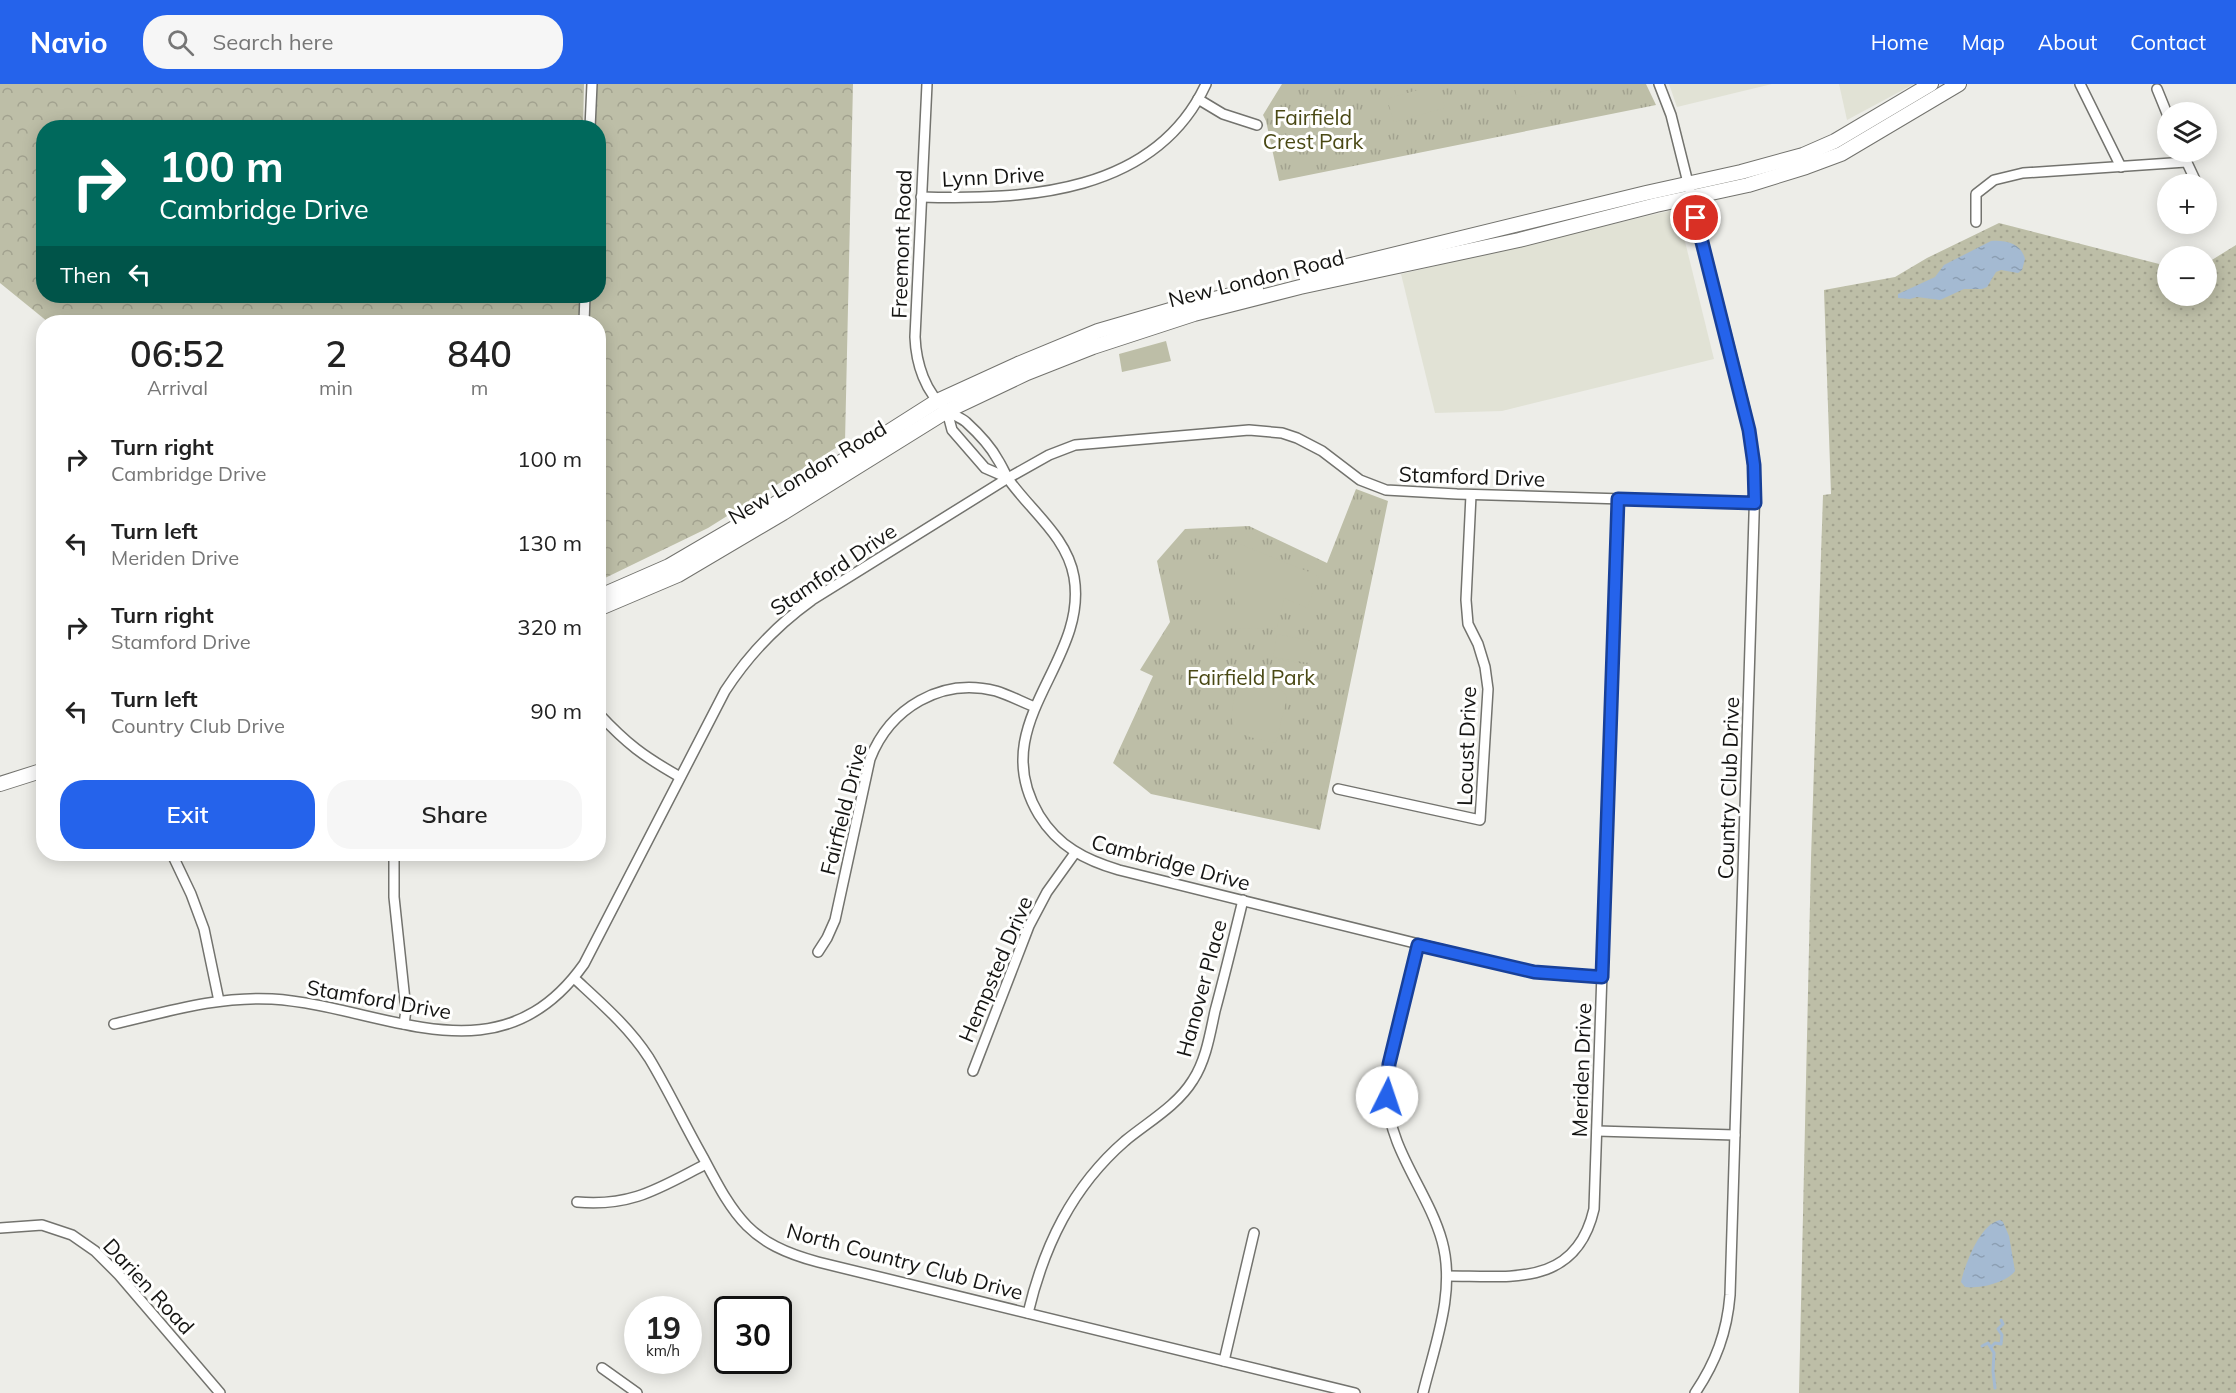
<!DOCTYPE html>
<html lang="en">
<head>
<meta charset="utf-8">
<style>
	body { margin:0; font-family:Mulish,sans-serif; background:#f6f6f6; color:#222; height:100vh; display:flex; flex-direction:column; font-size:22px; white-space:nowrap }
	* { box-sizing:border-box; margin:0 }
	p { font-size:20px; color:#767676 }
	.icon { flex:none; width:33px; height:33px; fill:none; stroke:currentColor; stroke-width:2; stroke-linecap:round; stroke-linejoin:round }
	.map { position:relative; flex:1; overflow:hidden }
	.side { position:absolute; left:36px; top:231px; width:570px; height:546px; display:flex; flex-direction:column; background:#fff; border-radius:24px; box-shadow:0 3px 15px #0003 }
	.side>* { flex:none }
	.guide { position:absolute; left:36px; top:36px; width:570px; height:183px; border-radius:24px; box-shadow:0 3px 15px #0003; background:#00695c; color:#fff; overflow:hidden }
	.controls { position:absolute; left:2157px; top:18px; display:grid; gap:12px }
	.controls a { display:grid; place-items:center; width:60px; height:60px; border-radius:50%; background:#fff; box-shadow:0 3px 15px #0003; font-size:30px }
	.speed { position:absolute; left:624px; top:1212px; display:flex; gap:12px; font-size:30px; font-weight:700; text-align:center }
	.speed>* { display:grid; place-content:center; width:78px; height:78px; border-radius:50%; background:#fff; box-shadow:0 3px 15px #0003; line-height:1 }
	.speed small { font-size:15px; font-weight:400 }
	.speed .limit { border:3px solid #111; border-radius:9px; background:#fff; color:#111 }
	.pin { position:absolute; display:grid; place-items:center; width:51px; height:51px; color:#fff; margin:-26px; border:3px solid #fff; border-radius:50%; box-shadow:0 2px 6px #0007 }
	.me { position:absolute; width:66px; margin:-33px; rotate:4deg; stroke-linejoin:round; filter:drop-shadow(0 0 4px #0008) }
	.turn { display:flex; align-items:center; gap:21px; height:126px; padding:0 24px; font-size:27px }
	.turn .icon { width:78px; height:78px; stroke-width:2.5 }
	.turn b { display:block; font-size:42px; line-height:51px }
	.then { display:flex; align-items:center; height:57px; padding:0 24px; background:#0003; gap:12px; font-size:22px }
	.eta { display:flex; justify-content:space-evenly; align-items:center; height:102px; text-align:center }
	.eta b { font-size:36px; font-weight:600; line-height:42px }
	.action { display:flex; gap:12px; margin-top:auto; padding:12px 24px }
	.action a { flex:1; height:69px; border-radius:24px; background:#2563eb; color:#fff; font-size:24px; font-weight:600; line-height:69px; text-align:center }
	.action a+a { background:#f6f6f6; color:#222 }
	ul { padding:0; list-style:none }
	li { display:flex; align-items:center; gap:18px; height:84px; padding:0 24px }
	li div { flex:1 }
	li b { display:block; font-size:22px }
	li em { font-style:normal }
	header { display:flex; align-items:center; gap:36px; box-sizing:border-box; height:84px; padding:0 30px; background:#2563eb; color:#fff }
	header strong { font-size:28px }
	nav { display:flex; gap:33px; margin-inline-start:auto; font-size:21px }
	.search { width:420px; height:54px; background:#f6f6f6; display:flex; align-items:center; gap:15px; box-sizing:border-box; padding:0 21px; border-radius:24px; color:#767676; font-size:22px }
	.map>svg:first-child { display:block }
	.built { fill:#e1e2d5 }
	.grass { fill:url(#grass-dots) }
	.forest { fill:url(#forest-crowns) }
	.park { fill:url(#park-tufts) }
	.garden { fill:#bdbea7 }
	.water { fill:url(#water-ripples) }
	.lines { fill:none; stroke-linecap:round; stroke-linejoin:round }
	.stream { stroke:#a4bad2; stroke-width:3 }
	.minor-casing { stroke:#73736e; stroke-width:12 }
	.secondary-casing { stroke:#73736e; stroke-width:16 }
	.minor { stroke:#fff; stroke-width:9 }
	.secondary { stroke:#fff; stroke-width:14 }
	.route-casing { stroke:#184099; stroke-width:15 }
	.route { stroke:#2563eb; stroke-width:10 }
	.labels { text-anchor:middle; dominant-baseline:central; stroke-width:6; stroke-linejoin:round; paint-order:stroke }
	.park-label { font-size:21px; fill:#4a4915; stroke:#fffffe }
	.street-label { font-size:21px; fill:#151513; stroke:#fffffe }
</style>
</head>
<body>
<header>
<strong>Navio</strong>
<div class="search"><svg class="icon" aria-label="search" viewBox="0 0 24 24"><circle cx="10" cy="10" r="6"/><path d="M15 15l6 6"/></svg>Search here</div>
<nav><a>Home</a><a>Map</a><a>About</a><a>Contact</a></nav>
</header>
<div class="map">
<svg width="2236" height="1309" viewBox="0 0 2236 1309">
	<defs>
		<pattern id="grass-dots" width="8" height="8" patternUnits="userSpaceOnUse" patternTransform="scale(1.5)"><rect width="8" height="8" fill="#bdbea7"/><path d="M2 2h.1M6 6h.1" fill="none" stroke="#a2a28f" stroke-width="1.8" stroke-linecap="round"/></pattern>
		<pattern id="forest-crowns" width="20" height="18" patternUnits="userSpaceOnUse" patternTransform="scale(1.5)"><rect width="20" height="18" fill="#bdbea7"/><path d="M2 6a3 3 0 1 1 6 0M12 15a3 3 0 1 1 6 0" fill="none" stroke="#a2a28f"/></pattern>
		<pattern id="park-tufts" width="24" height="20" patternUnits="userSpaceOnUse" patternTransform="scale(1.5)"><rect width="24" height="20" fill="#bdbea7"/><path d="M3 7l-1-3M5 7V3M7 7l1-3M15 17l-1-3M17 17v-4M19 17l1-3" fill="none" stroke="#a2a28f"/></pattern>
		<pattern id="water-ripples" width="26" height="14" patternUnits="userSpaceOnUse" patternTransform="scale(1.5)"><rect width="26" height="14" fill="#a4bad2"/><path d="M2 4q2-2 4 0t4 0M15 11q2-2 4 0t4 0" fill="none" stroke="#8c9fb3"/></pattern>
	</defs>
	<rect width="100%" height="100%" fill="#edede8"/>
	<g class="built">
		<polygon points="1669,0 1772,0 1677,23"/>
		<polygon points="1839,0 1914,0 1847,36"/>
		<polygon points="1677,125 1714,275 1502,327 1435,329 1401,190"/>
	</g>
	<polygon class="grass" points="1999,139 2167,182 2168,212 2206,212 2207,179 2236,161 2236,1309 1799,1309 1811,774 1823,411 1831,410 1824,206 1895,193 1927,174"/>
	<g class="forest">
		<polygon points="0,0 584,0 583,43 44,44 44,212 580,212 580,238 48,238 0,199"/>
		<polygon points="597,0 853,0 845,358 708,444 605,494 598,489 598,238 589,238 590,212 598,212 598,44 595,43"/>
	</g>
	<g class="park">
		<polygon points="1282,0 1646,0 1656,21 1279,97 1266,37 1263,31"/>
		<polygon points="1356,405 1388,417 1320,746 1151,710 1113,679 1153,592 1140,586 1170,538 1157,477 1185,445 1249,442 1327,479"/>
	</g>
	<g class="garden">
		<polygon points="1438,0 1445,24 1394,38 1387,15"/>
		<polygon points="1514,0 1572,0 1517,14"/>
		<polygon points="1166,257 1171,277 1122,288 1119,270"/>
		<polygon points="1235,458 1319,492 1307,524 1284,514 1277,544 1235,545"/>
		<rect x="1190" y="475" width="36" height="16"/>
		<rect x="1190" y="499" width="36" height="17"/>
		<rect x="1190" y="524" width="35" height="17"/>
		<polygon points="1277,550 1313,557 1309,579 1273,573"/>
		<polygon points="1273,574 1309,581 1305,603 1268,597"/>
		<path d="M1239,596L1280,604L1287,613L1276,659C1226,650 1226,643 1239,596Z"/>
	</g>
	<g class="water">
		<path d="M1991,157C2006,156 2021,159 2025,175L2022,186L2018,189L2001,186L1996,188L1987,203L1982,205H1964L1940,216L1917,213L1910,215L1898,214V210L1935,193L1944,181Z"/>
		<path d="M2000,1136L2003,1138L2009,1152L2015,1187C2006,1199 1979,1205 1965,1203L1961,1198C1965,1180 1980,1140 2000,1136Z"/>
	</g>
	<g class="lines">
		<g class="stream">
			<polyline points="1982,1262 1988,1259 1994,1269 1993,1287 1995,1304"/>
			<polyline points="1991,1263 1995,1259 2001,1260 2002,1251 1998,1245 2003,1240 2001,1236"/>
		</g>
		<defs>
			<g id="minor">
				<path d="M927,0L915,253C916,279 925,309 947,326C952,331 960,333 966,338C977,348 991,363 998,376C1002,382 1005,390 1009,396C1031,427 1067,453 1074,493C1089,579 984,639 1039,731C1058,762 1085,776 1119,786L1516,884L1559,891L1602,893"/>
				<path d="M1659,0L1671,31L1745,326L1751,362L1755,400L1730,1211C1727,1248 1716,1278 1695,1309"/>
				<polyline points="2080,0 2121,83"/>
				<polyline points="2157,5 2168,32"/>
				<polyline points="1198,15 1223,30 1257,41"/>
				<polyline points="590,44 592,0"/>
				<polyline points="2182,68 2197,100"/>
				<path d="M921,113C1025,116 1155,110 1206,0"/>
				<polyline points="1976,138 1976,110 1994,96 2023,89 2186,78"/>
				<polyline points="584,238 585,212"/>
				<polyline points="947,327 952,346 985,384 1008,394"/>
				<path d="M598,629C627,660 643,672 680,693"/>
				<polyline points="1338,705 1480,736 1488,605 1485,583 1478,560 1468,540 1466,516 1471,411"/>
				<polyline points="172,770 191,810 204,845 219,917"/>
				<polyline points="394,770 394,813 406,926 404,940"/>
				<path d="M1418,861C1411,889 1404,917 1398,945C1392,967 1386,989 1387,1012C1389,1066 1428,1107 1442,1157C1456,1207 1435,1260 1423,1309"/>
				<path d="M818,868L827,854L835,836L870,675C890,624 941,593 996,607C1009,611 1022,618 1035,623"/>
				<path d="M574,894C601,919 629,943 649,974C669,1007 685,1042 704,1075C735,1134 750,1160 818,1178L1355,1309"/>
				<path d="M114,940C166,928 218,912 272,915C384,922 498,1001 584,880L725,607C749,570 777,541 812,516L1008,394L1049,371L1075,361L1249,346L1282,349L1297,354L1322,367L1360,396L1386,406L1457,410L1755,419"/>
				<polyline points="973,987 1029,842 1047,808 1075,769"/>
				<polyline points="1597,1047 1735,1051"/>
				<path d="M577,1118C632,1123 659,1104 706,1080"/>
				<polyline points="0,1144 42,1141 72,1151 95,1167 119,1191 220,1309"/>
				<path d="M1447,1192C1510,1192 1576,1204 1594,1125L1618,415"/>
				<path d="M1028,1229C1044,1162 1072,1103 1125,1057C1148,1038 1177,1022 1193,996C1206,976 1210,950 1215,927C1225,890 1234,853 1243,816"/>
				<polyline points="1224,1277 1254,1149"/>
				<polyline points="602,1284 637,1309"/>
			</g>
			<g id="secondary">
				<polyline points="1306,192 1646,109 1741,88 1803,71 1835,57 1931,0"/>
				<polyline points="598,513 669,482 775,420 937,317 1018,280 1098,247 1184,222 1256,205"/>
				<polyline points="598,525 678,491 783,429 947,327 1027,289 1093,263 1194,230 1300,203 1519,156 1656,121 1748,101 1806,83 1841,70 1959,0"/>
				<polyline points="0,700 44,686"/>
			</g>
		</defs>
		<use href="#minor" class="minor-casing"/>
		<use href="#secondary" class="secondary-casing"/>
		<use href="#minor" class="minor"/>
		<use href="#secondary" class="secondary"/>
	</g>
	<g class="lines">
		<defs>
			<polyline id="route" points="1387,1013 1389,980 1418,861 1534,888 1602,893 1618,415 1755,419 1754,381 1749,346 1696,134"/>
		</defs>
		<use href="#route" class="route-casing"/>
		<use href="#route" class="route"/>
	</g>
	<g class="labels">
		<g class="park-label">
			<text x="1313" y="33">Fairfield<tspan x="1313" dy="24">Crest Park</tspan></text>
			<text x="1251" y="593">Fairfield Park</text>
		</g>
		<g class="street-label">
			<text transform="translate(993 92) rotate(-3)">Lynn Drive</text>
			<text transform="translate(901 160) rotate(-88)">Freemont Road</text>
			<text transform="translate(1256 194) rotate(-14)">New London Road</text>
			<text transform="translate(807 388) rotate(-31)">New London Road</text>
			<text transform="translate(1472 392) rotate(2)">Stamford Drive</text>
			<text transform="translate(833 485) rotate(-34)">Stamford Drive</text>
			<text transform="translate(1466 662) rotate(-88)">Locust Drive</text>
			<text transform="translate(1728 704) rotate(-88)">Country Club Drive</text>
			<text transform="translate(843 725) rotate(-76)">Fairfield Drive</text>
			<text transform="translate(1171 778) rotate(15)">Cambridge Drive</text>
			<text transform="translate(995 885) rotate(-67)">Hempsted Drive</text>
			<text transform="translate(1201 904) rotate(-75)">Hanover Place</text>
			<text transform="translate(379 915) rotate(10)">Stamford Drive</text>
			<text transform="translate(1581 986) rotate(-88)">Meriden Drive</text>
			<text transform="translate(905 1177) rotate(15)">North Country Club Drive</text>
			<text transform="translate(149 1202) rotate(47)">Darien Road</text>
		</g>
	</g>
</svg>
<div class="controls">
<a><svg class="icon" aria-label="layers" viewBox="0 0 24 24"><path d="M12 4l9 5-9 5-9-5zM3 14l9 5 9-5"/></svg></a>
<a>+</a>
<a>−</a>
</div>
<div class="speed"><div>19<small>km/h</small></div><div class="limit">30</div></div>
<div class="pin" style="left:1696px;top:134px;background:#d93025"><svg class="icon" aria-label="arrive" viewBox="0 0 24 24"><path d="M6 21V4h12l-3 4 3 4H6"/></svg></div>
<svg class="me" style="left:1387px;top:1013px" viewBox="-20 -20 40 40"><circle r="19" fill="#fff"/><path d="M0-13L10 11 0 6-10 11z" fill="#2563eb"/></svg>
<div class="guide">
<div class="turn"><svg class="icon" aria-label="right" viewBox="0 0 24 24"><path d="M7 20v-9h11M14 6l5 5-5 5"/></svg><div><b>100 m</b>Cambridge Drive</div></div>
<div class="then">Then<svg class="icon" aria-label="left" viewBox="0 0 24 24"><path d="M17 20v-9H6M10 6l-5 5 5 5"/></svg></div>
</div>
<section class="side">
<div class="eta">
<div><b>06:52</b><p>Arrival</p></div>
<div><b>2</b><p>min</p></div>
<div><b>840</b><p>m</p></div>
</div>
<ul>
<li><svg class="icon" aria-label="right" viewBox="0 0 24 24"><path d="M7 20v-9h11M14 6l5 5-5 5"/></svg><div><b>Turn right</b><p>Cambridge Drive</p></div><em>100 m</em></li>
<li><svg class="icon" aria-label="left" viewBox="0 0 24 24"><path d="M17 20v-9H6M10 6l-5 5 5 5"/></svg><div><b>Turn left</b><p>Meriden Drive</p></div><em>130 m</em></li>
<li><svg class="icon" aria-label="right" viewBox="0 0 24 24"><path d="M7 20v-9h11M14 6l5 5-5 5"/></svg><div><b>Turn right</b><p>Stamford Drive</p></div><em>320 m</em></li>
<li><svg class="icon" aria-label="left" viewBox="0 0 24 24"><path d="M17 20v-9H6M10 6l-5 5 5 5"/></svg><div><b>Turn left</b><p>Country Club Drive</p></div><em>90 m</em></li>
</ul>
<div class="action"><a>Exit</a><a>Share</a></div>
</section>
</div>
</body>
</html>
